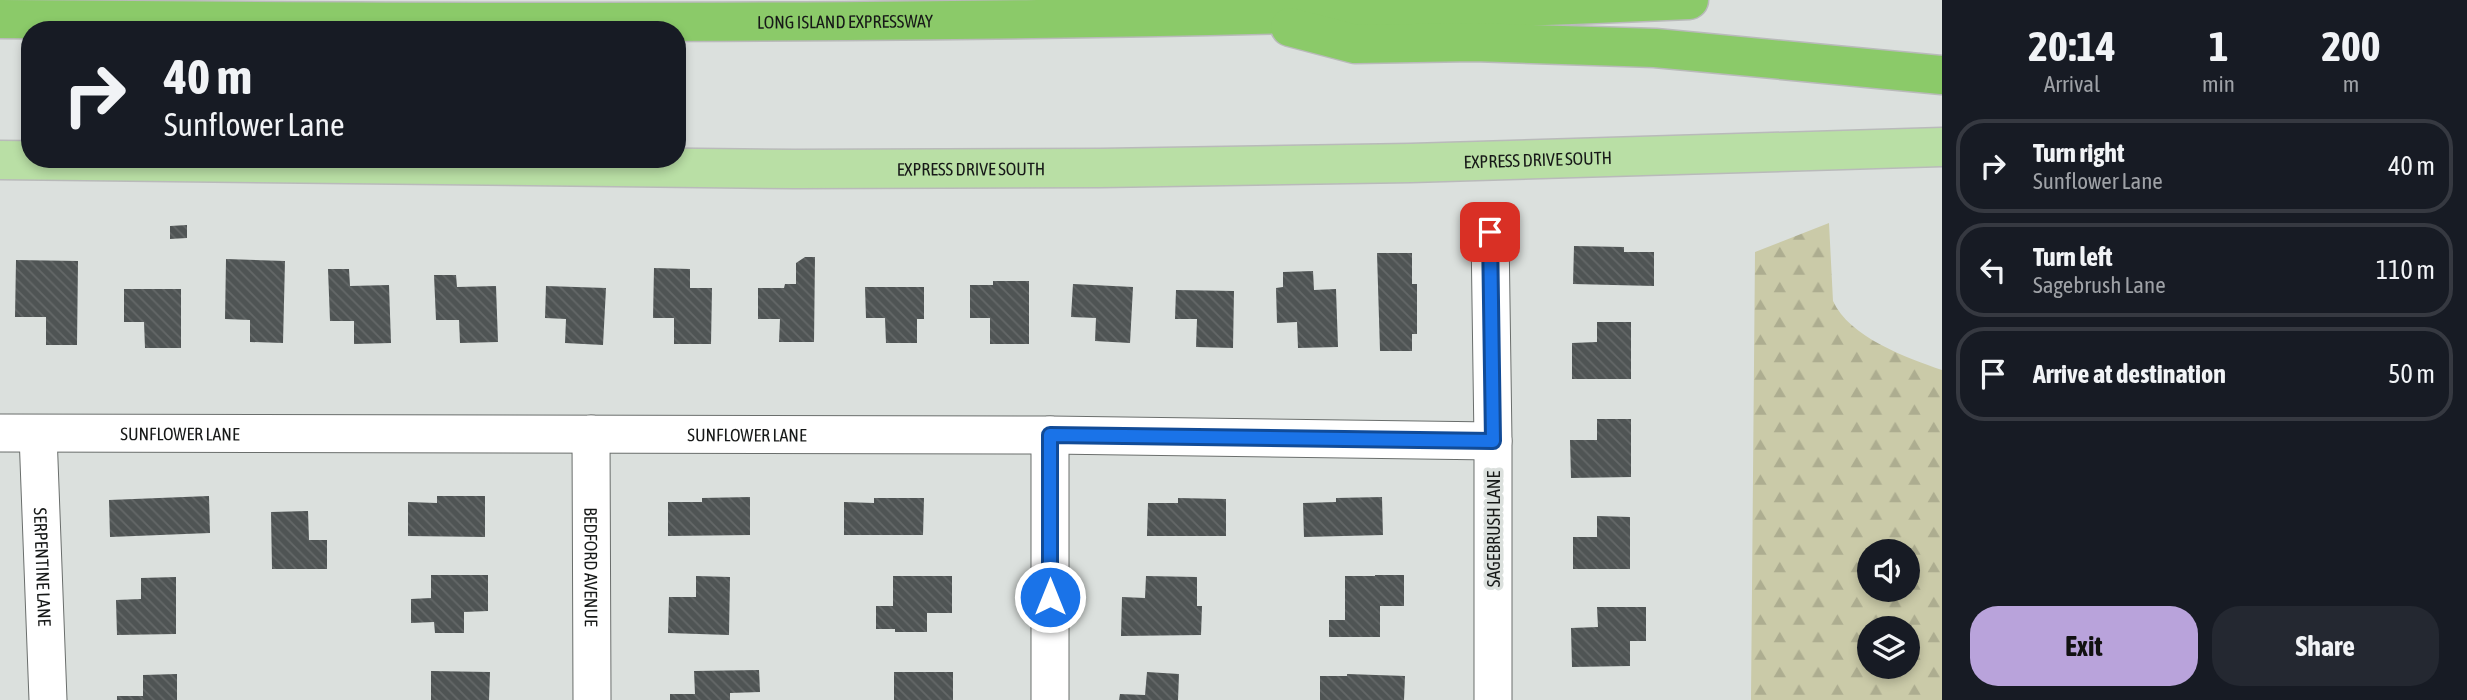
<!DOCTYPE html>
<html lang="en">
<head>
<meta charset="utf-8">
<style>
	body { margin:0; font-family:"Asap Condensed",sans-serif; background:#242831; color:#f1f3f6; height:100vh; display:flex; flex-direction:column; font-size:26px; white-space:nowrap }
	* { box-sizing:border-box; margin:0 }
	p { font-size:23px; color:#9ea1a6 }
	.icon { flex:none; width:38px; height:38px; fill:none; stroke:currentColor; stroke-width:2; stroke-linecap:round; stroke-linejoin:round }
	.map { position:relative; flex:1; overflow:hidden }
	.side { display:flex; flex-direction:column; background:#171b24; width:525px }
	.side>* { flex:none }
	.guide { position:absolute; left:21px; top:21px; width:665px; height:147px; border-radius:28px; box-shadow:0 4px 10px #0003; background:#171b24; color:#f1f3f6; overflow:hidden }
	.fabs { position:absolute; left:1857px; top:539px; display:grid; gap:14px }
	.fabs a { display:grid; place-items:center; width:63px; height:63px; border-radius:50%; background:#171b24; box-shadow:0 4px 10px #0003; font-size:35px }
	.pin { position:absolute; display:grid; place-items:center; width:60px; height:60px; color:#fff; margin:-30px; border-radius:14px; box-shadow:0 4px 10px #0006 }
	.me { position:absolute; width:77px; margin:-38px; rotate:0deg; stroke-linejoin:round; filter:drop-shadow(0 0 5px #0008) }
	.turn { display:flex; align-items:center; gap:24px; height:147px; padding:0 28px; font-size:32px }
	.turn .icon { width:91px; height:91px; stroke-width:2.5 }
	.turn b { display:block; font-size:49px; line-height:60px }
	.eta { display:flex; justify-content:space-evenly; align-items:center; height:119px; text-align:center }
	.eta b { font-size:42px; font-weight:700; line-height:49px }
	.button { display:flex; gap:14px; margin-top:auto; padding:14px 28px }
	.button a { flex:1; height:80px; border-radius:28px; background:#b9a3db; color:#111; font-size:28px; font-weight:700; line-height:80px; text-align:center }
	.button a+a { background:#242831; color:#f1f3f6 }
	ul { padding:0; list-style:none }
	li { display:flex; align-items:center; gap:21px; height:94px; margin:0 14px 10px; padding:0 14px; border:4px solid #363941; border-radius:28px }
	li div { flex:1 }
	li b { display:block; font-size:26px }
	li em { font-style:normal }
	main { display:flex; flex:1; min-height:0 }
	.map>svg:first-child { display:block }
	.forest { fill:url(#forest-firs); fill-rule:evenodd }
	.building { fill:url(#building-back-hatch) }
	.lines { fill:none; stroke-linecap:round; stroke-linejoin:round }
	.minor-casing { stroke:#6a6e6c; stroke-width:39 }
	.major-casing { stroke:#b9baba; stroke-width:41 }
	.highway-casing { stroke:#b9baba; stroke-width:41 }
	.minor { stroke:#fff; stroke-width:37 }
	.major { stroke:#b9dfa5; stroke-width:38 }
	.highway { stroke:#8bca69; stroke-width:38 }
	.route-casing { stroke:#114b97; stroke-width:18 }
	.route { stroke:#1a73e8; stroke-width:12 }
	.labels { text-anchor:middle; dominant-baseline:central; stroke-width:7; stroke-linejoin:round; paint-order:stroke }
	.street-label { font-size:18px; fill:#171918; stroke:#dbe0dd }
</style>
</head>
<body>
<main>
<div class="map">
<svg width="1942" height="700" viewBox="0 0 1942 700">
	<defs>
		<pattern id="forest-firs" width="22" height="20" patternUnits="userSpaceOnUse" patternTransform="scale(1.75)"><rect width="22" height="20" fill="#cacaa8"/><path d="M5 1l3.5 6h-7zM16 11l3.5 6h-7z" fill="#adad90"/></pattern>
		<pattern id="building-back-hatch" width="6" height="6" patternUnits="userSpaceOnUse" patternTransform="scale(1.75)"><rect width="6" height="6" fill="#4f5454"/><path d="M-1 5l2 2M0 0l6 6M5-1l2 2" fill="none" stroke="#646868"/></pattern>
	</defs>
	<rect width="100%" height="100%" fill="#dbe0dd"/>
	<path class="forest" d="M1829,223L1833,301C1849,337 1907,358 1942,370V700H1751L1755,252ZM1869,551H1908V590H1869ZM1869,628H1908V667H1869Z"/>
	<g class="building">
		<polygon points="187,225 187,238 170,239 170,226"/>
		<polygon points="1574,246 1624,247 1624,252 1654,252 1654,286 1573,284"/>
		<polygon points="1377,253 1412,253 1412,284 1417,284 1417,334 1412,334 1412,351 1380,351"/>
		<polygon points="805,257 815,257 814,342 779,342 780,319 758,319 758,288 784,288 785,284 796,284 796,263"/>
		<polygon points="226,259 285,261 283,343 250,342 250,320 225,319"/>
		<polygon points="16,260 78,261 77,345 46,345 46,317 15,317"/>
		<polygon points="654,268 690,269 690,288 712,288 711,344 674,344 674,318 653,318"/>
		<polygon points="328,269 349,269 350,286 389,285 391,343 354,344 354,321 330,321"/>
		<polygon points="1313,271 1314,290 1336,289 1338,347 1298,348 1297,322 1277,323 1276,288 1283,287 1283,272"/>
		<polygon points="434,275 456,275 457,287 496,286 498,342 460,343 459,320 436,320"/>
		<polygon points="993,281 1029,281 1029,344 990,344 990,318 970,318 970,285 993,285"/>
		<polygon points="1073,284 1133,287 1130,343 1095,341 1096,318 1071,317"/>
		<polygon points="546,286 606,288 603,345 565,343 566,319 545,318"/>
		<polygon points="865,287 924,287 924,319 917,319 917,343 886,343 885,318 866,318"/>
		<polygon points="124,289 181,289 181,348 145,348 144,322 124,322"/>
		<polygon points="1176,290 1234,291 1233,348 1196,347 1197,319 1175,319"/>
		<polygon points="1597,322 1631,322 1631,379 1572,379 1572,343 1597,342"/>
		<polygon points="1597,419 1631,419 1631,477 1571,478 1570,440 1597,440"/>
		<polygon points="209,496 210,533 110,537 109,500"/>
		<polygon points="437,496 485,496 485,537 408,536 408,502 437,503"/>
		<polygon points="750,497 750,535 668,536 668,502 702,502 702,498"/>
		<polygon points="1382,497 1383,535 1304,537 1303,503 1336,502 1336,498"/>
		<polygon points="874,498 924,498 923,535 844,535 844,502 874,503"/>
		<polygon points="1178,498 1226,499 1226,536 1147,536 1148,503 1178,503"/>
		<polygon points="308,511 309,540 327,540 327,569 272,569 271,512"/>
		<polygon points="1597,516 1630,517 1630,569 1573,569 1573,537 1597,537"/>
		<polygon points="431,575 488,575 488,611 464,612 464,633 435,633 434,622 411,623 411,599 431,598"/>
		<polygon points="1375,575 1404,575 1404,606 1380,606 1380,637 1329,637 1329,620 1345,620 1345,576 1375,576"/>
		<polygon points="696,576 730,577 729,635 668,633 669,597 696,597"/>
		<polygon points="893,576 952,576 952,613 927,613 927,632 895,632 895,629 876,629 876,606 893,606"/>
		<polygon points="1146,576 1197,577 1197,606 1202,606 1201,635 1121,636 1122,597 1145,598"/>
		<polygon points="176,577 176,634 117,635 116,600 141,599 141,578"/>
		<polygon points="1597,607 1646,607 1646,641 1630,641 1630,666 1572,667 1571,628 1598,627"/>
		<polygon points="759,670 760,692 730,693 730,700 670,700 670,694 695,694 694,671"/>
		<polygon points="431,671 490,672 489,700 431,700"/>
		<rect x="894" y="672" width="59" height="28"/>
		<polygon points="1147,672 1179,674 1178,700 1119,700 1120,694 1145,695"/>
		<polygon points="177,674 177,700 117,700 117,696 143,696 143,675"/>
		<polygon points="1347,674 1405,676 1404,700 1320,700 1320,676 1347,676"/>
	</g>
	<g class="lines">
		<defs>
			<g id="minor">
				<polyline points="1490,232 1493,441 1493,700"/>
				<path id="s1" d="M0,433L1050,435L1493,441"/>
				<path id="s2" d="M38,434L48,700"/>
				<path id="s3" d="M591,434L592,700"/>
				<polyline points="1050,700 1050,435"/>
			</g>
			<g id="major">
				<path id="s4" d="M0,160L795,169L1101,168L1411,163L1942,147"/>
			</g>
			<g id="highway">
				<path id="s5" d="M0,19C563,24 1126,26 1689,0"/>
				<polyline points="1290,27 1355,44 1474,42 1655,48 1942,75"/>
			</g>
		</defs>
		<use href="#minor" class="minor-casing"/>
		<use href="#major" class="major-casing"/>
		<use href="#highway" class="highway-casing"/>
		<use href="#minor" class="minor"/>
		<use href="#major" class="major"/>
		<use href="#highway" class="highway"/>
	</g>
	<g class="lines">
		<defs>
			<polyline id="route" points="1050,597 1050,435 1493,441 1490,232"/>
		</defs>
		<use href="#route" class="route-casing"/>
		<use href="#route" class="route"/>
	</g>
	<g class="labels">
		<g class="street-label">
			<text stroke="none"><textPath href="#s5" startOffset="845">LONG ISLAND EXPRESSWAY</textPath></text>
			<text stroke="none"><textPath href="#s4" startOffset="1538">EXPRESS DRIVE SOUTH</textPath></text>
			<text stroke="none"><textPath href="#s4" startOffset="971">EXPRESS DRIVE SOUTH</textPath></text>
			<text stroke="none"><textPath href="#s1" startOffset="180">SUNFLOWER LANE</textPath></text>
			<text stroke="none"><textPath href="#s1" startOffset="747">SUNFLOWER LANE</textPath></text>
			<text transform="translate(1493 529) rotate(-90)">SAGEBRUSH LANE</text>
			<text stroke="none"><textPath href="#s2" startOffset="133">SERPENTINE LANE</textPath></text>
			<text stroke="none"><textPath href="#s3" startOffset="133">BEDFORD AVENUE</textPath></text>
		</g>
	</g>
</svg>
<div class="fabs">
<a><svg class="icon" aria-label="sound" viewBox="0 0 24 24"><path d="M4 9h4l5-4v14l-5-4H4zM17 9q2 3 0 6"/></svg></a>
<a><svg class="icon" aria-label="layers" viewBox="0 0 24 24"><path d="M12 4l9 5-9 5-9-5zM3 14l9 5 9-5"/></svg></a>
</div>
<div class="pin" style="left:1490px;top:232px;background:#d93025"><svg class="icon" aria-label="arrive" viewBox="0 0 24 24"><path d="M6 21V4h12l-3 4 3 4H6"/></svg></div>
<svg class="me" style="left:1050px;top:597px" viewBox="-20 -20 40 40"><circle r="17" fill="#1a73e8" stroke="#fff" stroke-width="3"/><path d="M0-11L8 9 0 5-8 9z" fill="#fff"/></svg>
<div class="guide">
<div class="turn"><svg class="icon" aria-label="right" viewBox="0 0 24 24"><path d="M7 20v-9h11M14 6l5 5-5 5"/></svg><div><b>40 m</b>Sunflower Lane</div></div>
</div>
</div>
<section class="side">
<div class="eta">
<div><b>20:14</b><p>Arrival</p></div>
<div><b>1</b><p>min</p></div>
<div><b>200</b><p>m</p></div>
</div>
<ul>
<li><svg class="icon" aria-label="right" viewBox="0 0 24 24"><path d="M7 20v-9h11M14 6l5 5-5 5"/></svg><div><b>Turn right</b><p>Sunflower Lane</p></div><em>40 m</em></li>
<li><svg class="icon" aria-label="left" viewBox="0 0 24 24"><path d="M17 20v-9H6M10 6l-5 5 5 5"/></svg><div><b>Turn left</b><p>Sagebrush Lane</p></div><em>110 m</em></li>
<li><svg class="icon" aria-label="arrive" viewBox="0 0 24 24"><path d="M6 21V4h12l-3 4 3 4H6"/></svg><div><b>Arrive at destination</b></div><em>50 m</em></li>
</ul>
<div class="button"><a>Exit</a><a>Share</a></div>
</section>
</main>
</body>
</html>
